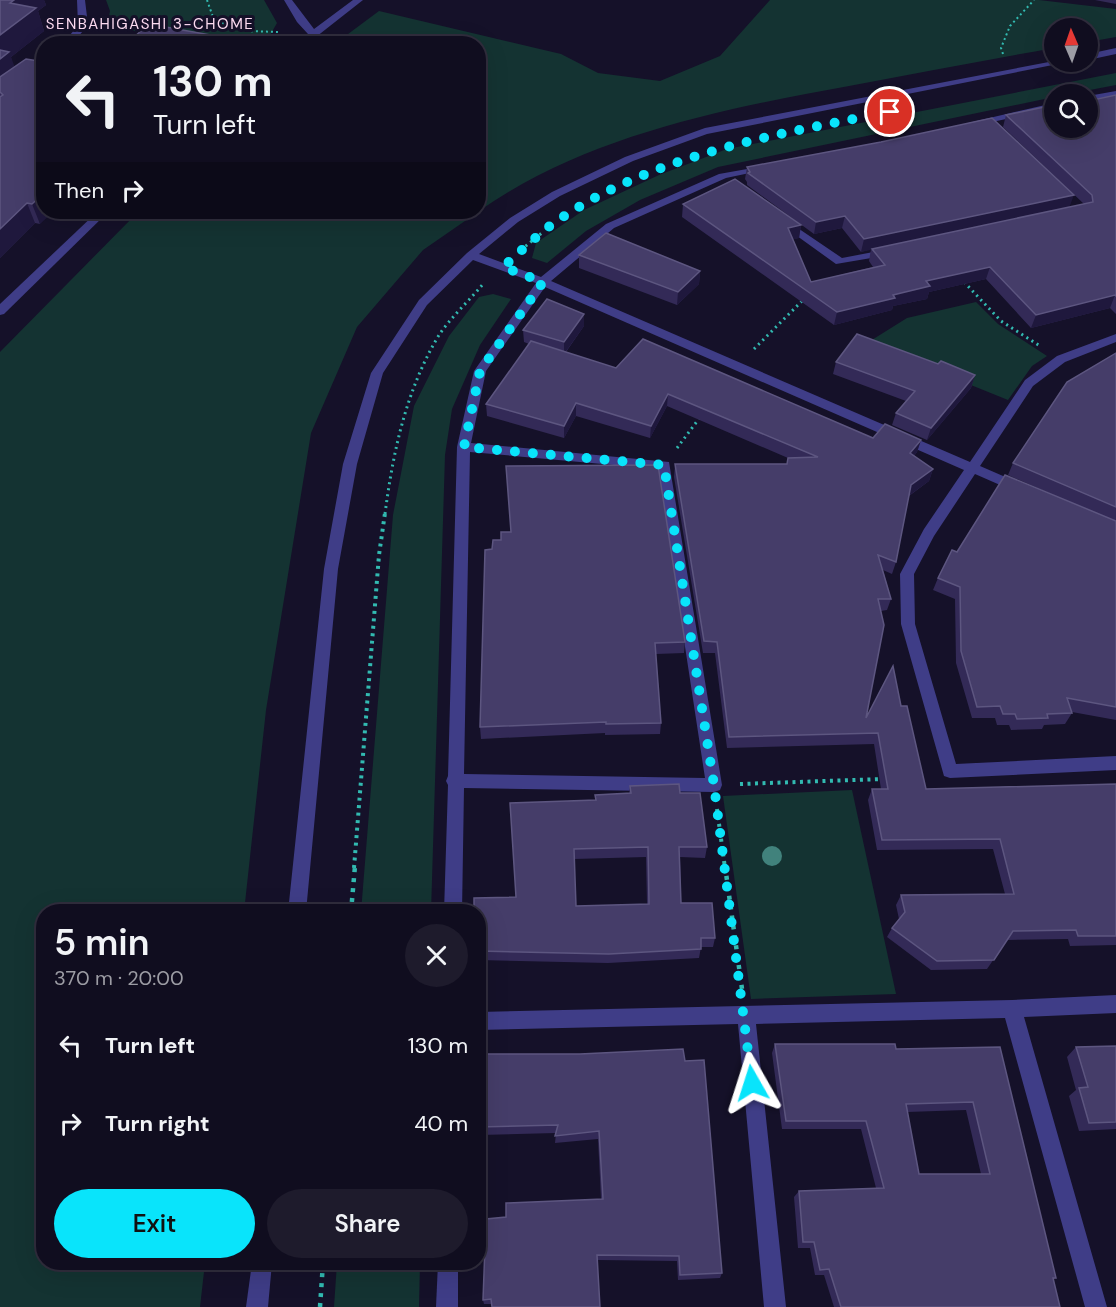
<!DOCTYPE html>
<html lang="en">
<head>
<meta charset="utf-8">
<style>
	body { margin:0; font-family:"DM Sans",sans-serif; background:#1e1b2c; color:#f1f3f6; height:100vh; display:flex; flex-direction:column; font-size:22px; white-space:nowrap }
	* { box-sizing:border-box; margin:0 }
	p { font-size:20px; color:#9c9ca4 }
	.icon { flex:none; width:33px; height:33px; fill:none; stroke:currentColor; stroke-width:2; stroke-linecap:round; stroke-linejoin:round }
	.map { position:relative; flex:1; overflow:hidden }
	.side { position:absolute; left:36px; top:904px; width:450px; height:366px; display:flex; flex-direction:column; background:#100d1f; border-radius:24px; box-shadow:0 6px 24px #0002,0 0 0 2px #302d3d }
	.side>* { flex:none }
	.top-card { position:absolute; left:36px; top:36px; width:450px; height:183px; border-radius:24px; box-shadow:0 6px 24px #0002,0 0 0 2px #302d3d; background:#100d1f; color:#f1f3f6; overflow:hidden }
	.needle { width:39px; rotate:358deg }
	.tools { position:absolute; left:1044px; top:18px; display:grid; gap:12px }
	.tools a { display:grid; place-items:center; width:54px; height:54px; border-radius:50%; background:#100d1f; box-shadow:0 6px 24px #0002,0 0 0 2px #302d3d; font-size:30px }
	.pin { position:absolute; display:grid; place-items:center; width:51px; height:51px; color:#fff; margin:-26px; border:3px solid #fff; border-radius:50%; box-shadow:0 2px 6px #0007 }
	.me { position:absolute; width:66px; margin:-33px; rotate:354deg; stroke-linejoin:round; filter:drop-shadow(0 0 4px #0008) }
	.turn { display:flex; align-items:center; gap:21px; height:126px; padding:0 18px; font-size:27px }
	.turn .icon { width:78px; height:78px; stroke-width:2.5 }
	.turn b { display:block; font-size:42px; line-height:51px }
	.then { display:flex; align-items:center; height:57px; padding:0 18px; background:#0003; gap:12px; font-size:22px }
	.round { display:grid; place-items:center; flex:none; width:63px; height:63px; border-radius:32px; background:#1e1b2c }
	.overview { display:flex; align-items:center; justify-content:space-between; height:102px; padding:0 18px }
	h1 { font-size:36px; font-weight:600; line-height:45px }
	.action { display:flex; gap:12px; margin-top:auto; padding:12px 18px }
	.action a { flex:1; height:69px; border-radius:36px; background:#09e4fb; color:#111; font-size:24px; font-weight:600; line-height:69px; text-align:center }
	.action a+a { background:#1e1b2c; color:#f1f3f6 }
	ul { padding:0; list-style:none }
	li { display:flex; align-items:center; gap:18px; height:78px; padding:0 18px }
	li div { flex:1 }
	li b { display:block; font-size:22px }
	li em { font-style:normal }
	.map>svg:first-child { display:block }
	.green { fill:#143332 }
	.lines { fill:none; stroke-linecap:round; stroke-linejoin:round }
	.path-far3 { stroke:#32bab1; stroke-width:2; stroke-dasharray:2 3; stroke-linecap:butt }
	.path-far2 { stroke:#32bab1; stroke-width:3; stroke-dasharray:2 4; stroke-linecap:butt }
	.path-far1 { stroke:#32bab1; stroke-width:4; stroke-dasharray:3 4.5; stroke-linecap:butt }
	.path { stroke:#32bab1; stroke-width:4.5; stroke-dasharray:4 6; stroke-linecap:butt }
	.minor { fill:#3f3d87; fill-rule:evenodd }
	.tree { fill:#41827c }
	.wall { fill:#332a57; fill-rule:evenodd }
	.shaded-wall { fill:#1f183d }
	.building { fill:#453d69; stroke:#5d5680; stroke-width:1.5; fill-rule:evenodd }
	.route { stroke:#09e4fb; stroke-width:10; stroke-dasharray:0 18 }
	.labels { text-anchor:middle; dominant-baseline:central; stroke-width:6; stroke-linejoin:round; paint-order:stroke }
	.far-neighbourhood-label { font-size:15px; letter-spacing:1.5px; fill:#fedcf2; stroke:#151129 }
</style>
</head>
<body>
<div class="map">
<svg width="1116" height="1307" viewBox="0 0 1116 1307">
	<rect width="100%" height="100%" fill="#151129"/>
	<g class="green">
		<polygon points="106,0 264,0 277,23 269,37 260,43 200,43 107,26 110,11"/>
		<path d="M770,0H1039L1116,9V37L1088,42V28H1054V48C986,60 918,73 849,86C722,109 586,136 479,211L478,44L336,43L379,11L561,54L598,73L660,81L720,56Z"/>
		<polygon points="1116,73 1116,85 1069,94 1054,94 1054,97 718,167 640,200 586,231 547,263 532,258 536,243 584,210 659,175 727,149"/>
		<polygon points="138,212 478,212 423,250 357,327 311,433 266,710 244,912 44,912 44,1263 205,1263 200,1307 0,1307 0,352"/>
		<polygon points="493,294 511,299 480,345 452,409 445,455 431,912 361,912 393,515 414,406 449,336 479,297"/>
		<polygon points="976,302 998,324 1047,356 1032,366 1008,400 867,343 907,318"/>
		<polygon points="852,790 896,994 751,999 723,796"/>
		<polygon points="337,1263 420,1263 419,1307 334,1307"/>
	</g>
	<g class="lines">
		<g class="path-far3">
			<polyline points="207,0 214,20 246,31 280,32"/>
			<polyline points="1003,54 1001,48 1010,26 1034,0"/>
		</g>
		<g class="path-far2">
			<polyline points="521,250 543,232"/>
			<polyline points="964,282 1001,321 1040,346"/>
			<polyline points="754,349 804,299"/>
			<polyline points="677,448 701,416"/>
			<path d="M385,514C393,452 406,390 439,335C451,317 470,300 484,283"/>
		</g>
		<g class="path-far1">
			<polyline points="740,784 882,779"/>
			<polyline points="717,809 725,868"/>
			<polyline points="354,868 379,555 385,513"/>
		</g>
		<g class="path">
			<polyline points="725,866 742,989"/>
			<polyline points="351,912 355,866"/>
			<polyline points="320,1307 323,1263"/>
		</g>
		<g class="minor">
			<polygon points="77,0 85,0 88,25 72,44 63,44 78,25"/>
			<polygon points="284,0 292,0 314,29 353,0 363,0 307,44 296,44 308,34 297,22"/>
			<polygon points="1116,48 1116,54 1088,60 1088,54"/>
			<path d="M1054,61L1068,62L707,134L633,161L560,196L518,222L479,254L541,277L606,224L719,174L769,165V169L726,178L614,228L551,281L970,462L1025,380L1057,356L1116,334V342L1065,362L1033,386L980,466L1026,486L1028,489L1026,492H1016L975,474L934,536L914,574L915,624L956,764L1116,756V770L950,778L944,776L901,624L900,574L924,529L964,470L545,287L486,371L471,443L669,462L722,785L720,790L714,792L464,788L462,912H444L448,785L446,781L448,776L457,447L474,371L536,283L473,260L427,305L383,373L357,464L338,569L306,912H288L324,569L343,464L371,373L419,300L467,253L510,218L552,192L625,157L705,128ZM470,452L658,469L705,778L464,774Z"/>
			<polygon points="1116,91 1116,97 1088,102 1088,96"/>
			<polygon points="1054,103 1054,109 973,126 968,123"/>
			<polygon points="97,212 108,212 4,314 0,315 0,304"/>
			<polygon points="783,218 842,258 889,249 895,252 889,255 836,264 779,223 778,221"/>
			<polygon points="1116,995 1116,1013 1024,1017 1107,1307 1085,1307 1005,1018 756,1024 786,1307 764,1307 738,1024 478,1030 478,1012 1012,1000"/>
			<polygon points="252,1263 272,1263 268,1307 246,1307"/>
			<polygon points="438,1263 458,1263 458,1307 436,1307"/>
		</g>
	</g>
	<circle class="tree" cx="772" cy="856" r="10"/>
	<g class="wall">
		<polygon points="0,0 44,0 46,5 38,11 44,31 11,57 40,224 35,223 0,258"/>
		<polygon points="1095,0 1116,0 1116,4"/>
		<polygon points="1116,95 1116,314 1110,308 1031,328 986,279 929,292 927,299 893,306 892,310 834,325 682,217 683,204 801,225 799,238 793,239 811,282 873,267 869,261 871,249 861,252 842,228 814,234 747,185 747,182 745,179 747,167 1070,207 1084,204 1003,127 1006,115 1054,128"/>
		<polygon points="579,255 700,271 699,284 677,305 579,268"/>
		<polygon points="584,326 566,352 616,368 873,438 921,440 917,452 914,456 933,469 929,481 909,496 896,562 892,574 883,570 891,599 887,610 881,611 866,718 901,706 926,789 1116,784 1116,945 1070,946 1068,939 1007,940 987,969 931,970 887,937 892,928 899,919 896,905 901,895 1005,894 993,849 877,850 868,800 872,789 881,789 874,744 727,748 715,653 703,653 674,477 675,464 787,464 788,458 667,406 650,438 576,416 564,438 487,416 486,404 529,344 524,342 523,330"/>
		<polygon points="1116,353 1116,720 1072,712 1072,713 1065,724 1044,725 1042,729 1011,730 1009,725 997,725 995,718 972,718 956,663 955,599 933,590 938,578 957,552 1072,503 1008,475 1013,463"/>
		<polygon points="836,362 938,364 975,375 971,388 927,440 892,425 896,413 906,401 833,374"/>
		<polygon points="501,540 685,642 684,653 656,654 661,723 660,734 605,735 605,733 481,739 480,727 492,549"/>
		<path d="M630,786L680,793L707,847L705,858L680,857L681,903L715,938L713,947H701L699,958L608,963L478,960V912L516,897L595,800L629,793ZM646,857L647,904L576,906L574,859Z"/>
		<path d="M775,1044L896,1049L1000,1047L1056,1278L1053,1280L1060,1307H834L824,1275H815L810,1248H798L794,1197L799,1191L876,1188L861,1129H782L772,1053ZM966,1110L981,1174H919L907,1112Z"/>
		<polygon points="1116,1046 1116,1129 1079,1131 1069,1096 1076,1090 1067,1057 1076,1047"/>
		<polygon points="580,1054 722,1273 720,1278 678,1280 677,1261 598,1260 491,1304 484,1304 483,1300 506,1217 601,1199 598,1139 555,1143 556,1133 480,1135 478,1126"/>
	</g>
	<g class="shaded-wall">
		<polygon points="14,0 44,0 46,5 38,11 44,31 11,57 18,76 0,89 0,35 10,3"/>
		<polygon points="216,36 217,44 208,44"/>
		<polygon points="44,193 44,212 53,212 40,224 32,204"/>
		<polygon points="1074,195 1069,208 861,252 864,239"/>
		<polygon points="27,203 35,223 0,258 0,229"/>
		<polygon points="845,216 842,228 814,234 816,222"/>
		<polygon points="801,225 799,238 786,241 788,228"/>
		<polygon points="990,267 986,279 929,292 927,299 893,306 892,310 834,325 837,312 893,295 926,281"/>
		<polygon points="700,271 699,284 677,305 678,292"/>
		<polygon points="1115,295 1110,308 1031,328 1036,315"/>
		<polygon points="584,314 584,326 564,354 564,342"/>
		<polygon points="975,375 971,388 927,440 931,428"/>
		<polygon points="668,394 667,406 650,438 651,426"/>
		<polygon points="576,403 576,416 564,438 564,426"/>
		<polygon points="921,440 917,452 906,466 910,453"/>
		<polygon points="933,469 929,481 907,497 911,485"/>
	</g>
	<g class="building">
		<polygon points="0,0 14,0 10,3 36,8 0,35"/>
		<polygon points="149,24 216,36 208,44 126,44"/>
		<polygon points="0,50 9,52 0,59"/>
		<polygon points="26,59 44,62 44,193 32,204 27,203 0,229 0,97 3,95 0,92 0,77"/>
		<polygon points="1116,95 1116,296 1115,295 1036,315 990,267 926,281 930,286 893,295 895,298 837,312 683,204 735,179 801,225 788,228 811,282 885,265 872,249 1093,202 1092,195 1006,115 1054,105 1054,128 1088,128 1088,101"/>
		<polygon points="992,118 1074,195 864,239 845,216 816,222 748,173 750,172 747,167 881,142"/>
		<polygon points="606,233 700,271 678,292 579,255"/>
		<polygon points="547,299 584,314 564,342 523,330"/>
		<polygon points="857,334 938,364 941,361 975,375 931,428 896,413 915,391 836,362"/>
		<polygon points="643,339 873,438 885,424 921,440 910,453 933,469 911,485 896,562 878,555 891,599 878,599 884,625 866,718 893,666 901,706 907,706 926,789 1116,784 1116,936 1078,936 1076,930 1013,931 994,960 937,961 892,928 905,912 901,895 1014,894 1000,839 882,840 872,789 888,789 878,733 729,737 717,642 704,641 675,464 787,464 788,458 818,457 668,394 651,426 576,403 564,426 486,404 531,341 616,368"/>
		<polygon points="1116,353 1116,507 1013,463 1067,382"/>
		<polygon points="658,465 685,642 655,643 661,723 606,724 606,722 480,727 485,550 492,549 493,540 501,540 501,532 511,532 506,466"/>
		<polygon points="1005,475 1116,521 1116,707 1067,698 1072,713 1047,714 1048,718 1017,719 1015,714 1003,714 1000,706 977,707 961,651 960,587 938,578 952,550 957,552"/>
		<path d="M679,784L680,793H700L707,847H679L681,903H712L715,938H701V949L609,954L478,951V912H474V898L516,897L510,803L596,800L595,795L631,793L630,786ZM648,847L649,904L576,906L574,849Z"/>
		<path d="M775,1044H895L896,1049L1000,1047L1056,1278H1053L1060,1307H841L829,1269L820,1270L814,1242H803L799,1191L884,1188L866,1121H786ZM973,1102L990,1174H919L906,1104Z"/>
		<polygon points="1116,1046 1116,1122 1089,1123 1079,1088 1088,1087 1076,1047"/>
		<polygon points="683,1049 685,1061 704,1060 722,1273 680,1275 679,1256 597,1255 600,1307 492,1307 491,1299 483,1300 486,1219 506,1217 506,1203 603,1199 599,1131 555,1136 558,1125 478,1127 484,1054 580,1054"/>
	</g>
	<g class="lines">
		<path class="route" d="M752,1083L714,785L664,465L464,447L480,371L543,282L503,267C519,253 534,238 551,225C650,155 773,135 890,112"/>
	</g>
	<g class="labels">
		<g class="far-neighbourhood-label">
			<text x="150" y="24">SENBAHIGASHI 3-CHOME</text>
		</g>
	</g>
</svg>
<div class="tools">
<a><svg class="needle" viewBox="-14 -14 28 28"><path d="M0-13l5 13h-10z" fill="#e53935"/><path d="M0 13l5-13h-10z" fill="#9c9ca4"/></svg></a>
<a><svg class="icon" aria-label="search" viewBox="0 0 24 24"><circle cx="10" cy="10" r="6"/><path d="M15 15l6 6"/></svg></a>
</div>
<div class="pin" style="left:890px;top:112px;background:#d93025"><svg class="icon" aria-label="arrive" viewBox="0 0 24 24"><path d="M6 21V4h12l-3 4 3 4H6"/></svg></div>
<svg class="me" style="left:752px;top:1083px" viewBox="-20 -20 40 40"><path d="M0-17L14 15 0 8-14 15z" fill="#09e4fb" stroke="#fff" stroke-width="4"/></svg>
<div class="top-card">
<div class="turn"><svg class="icon" aria-label="left" viewBox="0 0 24 24"><path d="M17 20v-9H6M10 6l-5 5 5 5"/></svg><div><b>130 m</b>Turn left</div></div>
<div class="then">Then<svg class="icon" aria-label="right" viewBox="0 0 24 24"><path d="M7 20v-9h11M14 6l5 5-5 5"/></svg></div>
</div>
<section class="side">
<div class="overview"><div><h1>5 min</h1><p>370 m · 20:00</p></div><a class="round"><svg class="icon" aria-label="close" viewBox="0 0 24 24"><path d="M6 6l12 12M18 6L6 18"/></svg></a></div>
<ul>
<li><svg class="icon" aria-label="left" viewBox="0 0 24 24"><path d="M17 20v-9H6M10 6l-5 5 5 5"/></svg><div><b>Turn left</b></div><em>130 m</em></li>
<li><svg class="icon" aria-label="right" viewBox="0 0 24 24"><path d="M7 20v-9h11M14 6l5 5-5 5"/></svg><div><b>Turn right</b></div><em>40 m</em></li>
</ul>
<div class="action"><a>Exit</a><a>Share</a></div>
</section>
</div>
</body>
</html>
